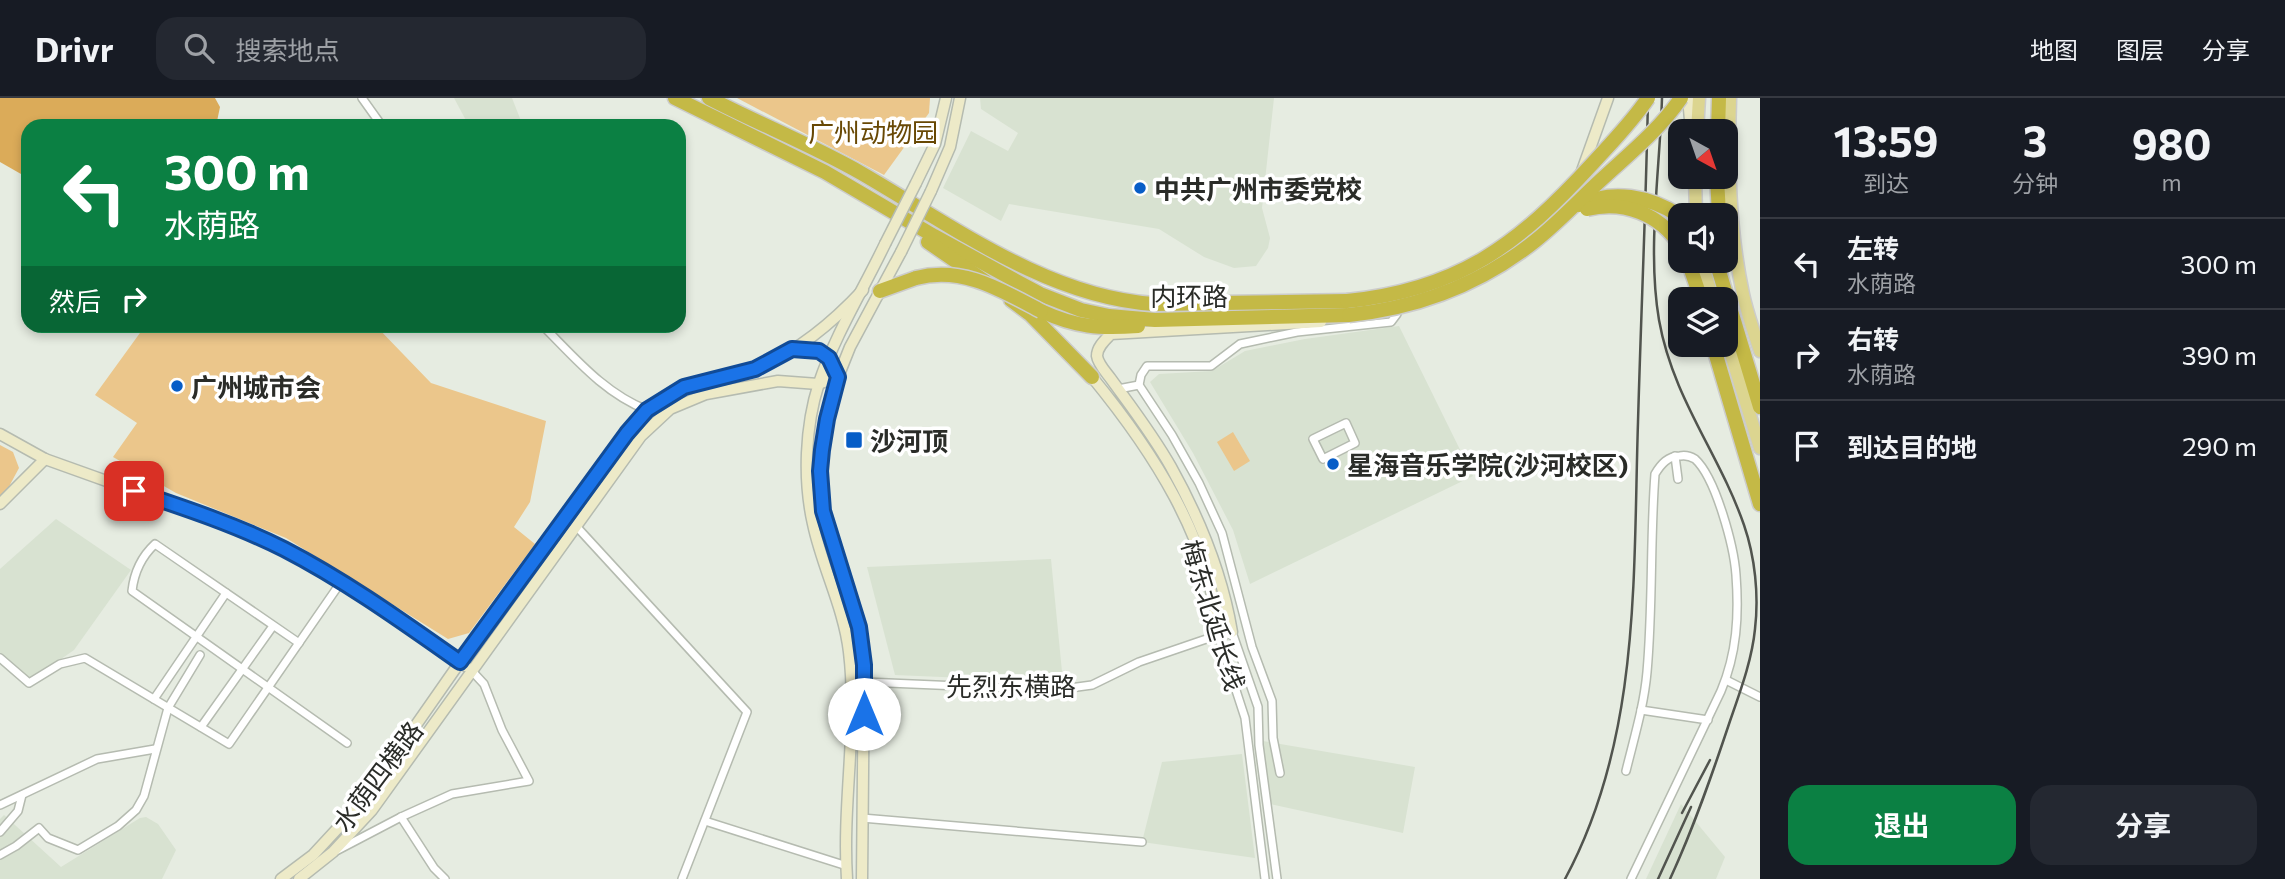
<!DOCTYPE html>
<html lang="zh">
<head>
<meta charset="utf-8">
<style>
	body { margin:0; font-family:Commissioner,"Noto Sans SC",sans-serif; background:#242831; color:#f1f3f6; height:100vh; display:flex; flex-direction:column; font-size:26px; white-space:nowrap }
	* { box-sizing:border-box; margin:0 }
	p { font-size:23px; color:#9ea1a6 }
	.icon { flex:none; width:38px; height:38px; fill:none; stroke:currentColor; stroke-width:2; stroke-linecap:round; stroke-linejoin:round }
	.map { position:relative; flex:1; overflow:hidden }
	.side { display:flex; flex-direction:column; background:#171b24; width:525px }
	.side>* { flex:none }
	.hud { position:absolute; left:21px; top:21px; width:665px; height:214px; border-radius:21px; box-shadow:0 4px 10px #0003; background:#0b8043; color:#fff; overflow:hidden }
	.needle { width:46px; rotate:140deg }
	.tools { position:absolute; left:1668px; top:21px; display:grid; gap:14px }
	.tools a { display:grid; place-items:center; width:70px; height:70px; border-radius:14px; background:#171b24; box-shadow:0 4px 10px #0003; font-size:35px }
	.pin { position:absolute; display:grid; place-items:center; width:60px; height:60px; color:#fff; margin:-30px; border-radius:14px; box-shadow:0 4px 10px #0006 }
	.me { position:absolute; width:77px; margin:-38px; rotate:0deg; stroke-linejoin:round; filter:drop-shadow(0 0 5px #0008) }
	.turn { display:flex; align-items:center; gap:24px; height:147px; padding:0 28px; font-size:32px }
	.turn .icon { width:91px; height:91px; stroke-width:2.5 }
	.turn b { display:block; font-size:49px; line-height:60px }
	.then { display:flex; align-items:center; height:66px; padding:0 28px; background:#0003; gap:14px; font-size:26px }
	.eta { display:flex; justify-content:space-evenly; align-items:center; height:119px; text-align:center }
	.eta b { font-size:42px; font-weight:700; line-height:49px }
	.button { display:flex; gap:14px; margin-top:auto; padding:14px 28px }
	.button a { flex:1; height:80px; border-radius:21px; background:#0b8043; color:#fff; font-size:28px; font-weight:700; line-height:80px; text-align:center }
	.button a+a { background:#242831; color:#f1f3f6 }
	ul { padding:0; list-style:none }
	li { display:flex; align-items:center; gap:21px; height:91px; padding:0 28px; border-top:2px solid #363941 }
	li div { flex:1 }
	li b { display:block; font-size:26px }
	li em { font-style:normal }
	header { display:flex; align-items:center; gap:42px; box-sizing:border-box; height:98px; padding:0 35px; background:#171b24; border-bottom:2px solid #363941 }
	header strong { font-size:33px }
	nav { display:flex; gap:38px; margin-inline-start:auto; font-size:24px }
	.search { width:490px; height:63px; background:#242831; display:flex; align-items:center; gap:18px; box-sizing:border-box; padding:0 24px; border-radius:21px; color:#9ea1a6; font-size:26px }
	main { display:flex; flex:1; min-height:0 }
	.map>svg:first-child { display:block }
	.built { fill:#d8e2d1 }
	.green { fill:#ebc68b }
	.forest { fill:#dbab59 }
	.lines { fill:none; stroke-linecap:round; stroke-linejoin:round }
	.street-casing { stroke:#b5bbb0; stroke-width:10 }
	.secondary-casing { stroke:#b5bbb0; stroke-width:13 }
	.primary-casing { stroke:#cccccb; stroke-width:15 }
	.highway-casing { stroke:#cccccb; stroke-width:17 }
	.street { stroke:#fff; stroke-width:7 }
	.secondary { stroke:#edeac8; stroke-width:10 }
	.primary { stroke:#dcd590; stroke-width:12 }
	.highway { stroke:#c4b946; stroke-width:14 }
	.rail { stroke:#51544e; stroke-width:2.5 }
	.secondary-bridge-casing { stroke:#b5bbb0; stroke-width:13; stroke-linecap:butt }
	.highway-bridge-casing { stroke:#cccccb; stroke-width:17; stroke-linecap:butt }
	.secondary-bridge { stroke:#edeac8; stroke-width:10 }
	.highway-bridge { stroke:#c4b946; stroke-width:14 }
	.route-casing { stroke:#114b97; stroke-width:18 }
	.route { stroke:#1a73e8; stroke-width:12 }
	.poi-dot { fill:#075dc7; stroke:#fff; stroke-width:2.5 }
	.labels { text-anchor:middle; dominant-baseline:central; stroke-width:7; stroke-linejoin:round; paint-order:stroke }
	.park-label { font-size:26px; fill:#684804; stroke:#fff }
	.poi-label { font-size:26px; font-weight:bold; fill:#2a2c28; stroke:#fff; text-anchor:start }
	.street-label { font-size:26px; fill:#2a2c28; stroke:#fff }
</style>
</head>
<body>
<header>
<strong>Drivr</strong>
<div class="search"><svg class="icon" aria-label="search" viewBox="0 0 24 24"><circle cx="10" cy="10" r="6"/><path d="M15 15l6 6"/></svg>搜索地点</div>
<nav><a>地图</a><a>图层</a><a>分享</a></nav>
</header>
<main>
<div class="map">
<svg width="1760" height="781" viewBox="0 0 1760 781">
	<rect width="100%" height="100%" fill="#e6ece1"/>
	<g class="built">
		<polygon points="454,0 512,0 523,28 469,28"/>
		<polygon points="980,0 1274,0 1262,110 1270,140 1268,150 1256,168 1234,170 1204,159 1159,131 1009,106 1001,123 943,90 971,33 1008,53 1018,35 981,11"/>
		<polygon points="1399,228 1473,378 1250,486 1233,432 1193,355 1150,284 1159,276 1212,273 1245,253 1305,241"/>
		<polygon points="56,421 131,472 74,552 31,582 0,557 0,471"/>
		<polygon points="1051,461 1063,584 895,577 867,469"/>
		<polygon points="1263,643 1415,669 1403,735 1270,706"/>
		<polygon points="1242,656 1255,760 1142,744 1162,664"/>
		<polygon points="1681,706 1725,759 1716,781 1646,781"/>
		<polygon points="4,717 61,769 140,720 146,719 158,726 176,752 162,781 0,781 0,721"/>
	</g>
	<g class="green">
		<polygon points="737,0 930,0 929,15 884,77"/>
		<polygon points="145,228 376,228 431,285 546,323 530,404 514,429 535,446 469,535 448,541 286,440 176,395 113,359 137,325 95,297"/>
		<polygon points="1233,334 1250,363 1234,373 1217,344"/>
		<polygon points="0,347 13,354 19,370 5,396 0,401"/>
	</g>
	<polygon class="forest" points="0,0 215,0 220,9 216,28 28,28 28,80 0,64"/>
	<g class="lines">
		<defs>
			<g id="street">
				<polyline points="362,0 382,28"/>
				<path d="M543,228C575,260 604,295 647,312"/>
				<polyline points="1118,291 1139,287"/>
				<polygon points="1346,325 1355,345 1323,361 1313,341"/>
				<polyline points="1675,358 1678,381"/>
				<polyline points="576,428 747,614 682,781"/>
				<polyline points="1232,534 1258,609 1259,647 1277,781"/>
				<path d="M299,545L155,446C141,459 134,475 132,493L347,645"/>
				<polyline points="0,560 29,585 60,566 85,560 229,646 341,484"/>
				<polyline points="1726,582 1760,599"/>
				<polyline points="865,584 1055,592 1092,587 1139,564 1218,537 1245,620 1265,781"/>
				<polyline points="154,601 226,495"/>
				<polyline points="1641,612 1708,622"/>
				<polyline points="201,629 273,528"/>
				<path d="M1626,673C1634,640 1644,608 1647,574C1653,508 1650,442 1655,376C1661,366 1668,358 1680,358C1685,357 1690,358 1695,361C1716,380 1734,449 1736,477C1739,517 1737,555 1721,593L1631,781"/>
				<polyline points="1280,675 1273,640 1272,603 1252,549 1222,435 1199,385 1172,337 1139,287 1141,277 1147,268 1211,268 1240,246 1297,234 1391,224 1397,216"/>
				<polyline points="0,707 97,661 155,651"/>
				<polyline points="401,719 434,770 445,781"/>
				<polyline points="862,720 1142,744"/>
				<polyline points="705,723 847,768"/>
				<polyline points="0,734 18,713 22,697"/>
				<polyline points="338,752 401,719 452,696 529,683 502,632 484,586 471,572"/>
				<polyline points="0,757 16,748 39,730 48,740 78,752 118,728 136,712 144,698 168,610 200,557"/>
			</g>
			<g id="secondary">
				<polyline points="1688,0 1691,33"/>
				<polyline points="916,85 935,46 946,0"/>
				<polyline points="931,93 950,49 960,0"/>
				<polyline points="1561,113 1573,98 1608,0"/>
				<path d="M795,251C821,251 829,254 838,279"/>
				<path d="M1092,279C1151,351 1211,441 1218,537L1232,534C1222,475 1200,421 1171,369C1153,337 1132,310 1111,281C1106,274 1098,266 1097,258C1097,249 1105,242 1111,236L1321,224"/>
				<polyline points="0,336 45,361 235,429 283,451 364,499 466,568"/>
				<polyline points="0,406 45,361"/>
				<path d="M281,781L313,757L363,703L460,564L627,335C646,312 667,293 696,284C719,277 742,276 764,267C803,250 835,222 863,192"/>
				<polyline points="299,781 333,754 372,712 641,338 670,311 706,296 778,283 818,286 838,279"/>
				<path d="M847,781C842,705 858,629 849,554C844,510 822,469 813,426C803,382 805,328 819,285C835,237 863,192 885,146"/>
				<polyline points="862,781 864,567 855,513 823,413 820,373 827,321 838,279 850,249 901,154"/>
			</g>
			<g id="primary">
				<path d="M1730,0C1728,65 1729,131 1743,196C1747,215 1754,234 1760,253"/>
				<polyline points="1697,33 1699,0"/>
				<polyline points="1695,79 1696,117"/>
				<polyline points="1701,163 1713,201"/>
				<polyline points="1726,240 1760,350"/>
			</g>
			<g id="highway">
				<polyline points="675,0 825,74 934,138 1040,196 1081,212 1109,218 1155,222 1349,217"/>
				<path d="M709,0C759,26 812,47 861,75C951,127 1047,199 1154,206L1347,203"/>
				<polyline points="1718,33 1719,0"/>
				<polyline points="1717,79 1719,117"/>
				<polyline points="928,144 986,184"/>
				<polyline points="1688,163 1701,201"/>
				<polyline points="1716,163 1760,309"/>
				<polyline points="880,193 916,180"/>
				<polyline points="1011,202 1031,217 1092,279"/>
				<path d="M1041,213C1076,229 1099,231 1138,228"/>
				<polyline points="1713,247 1760,406"/>
			</g>
		</defs>
		<use href="#street" class="street-casing"/>
		<use href="#secondary" class="secondary-casing"/>
		<use href="#primary" class="primary-casing"/>
		<use href="#highway" class="highway-casing"/>
		<use href="#street" class="street"/>
		<use href="#secondary" class="secondary"/>
		<use href="#primary" class="primary"/>
		<use href="#highway" class="highway"/>
		<g class="rail">
			<path d="M1662,0C1660,71 1647,152 1659,222C1673,301 1719,355 1744,427C1755,459 1759,497 1755,531C1752,562 1740,594 1730,623C1712,677 1694,729 1670,781"/>
			<polyline points="1682,715 1710,662"/>
			<path d="M1565,781C1641,640 1633,479 1638,324C1641,216 1646,108 1648,0"/>
			<polyline points="1658,781 1691,709"/>
		</g>
		<defs>
			<g id="secondary-bridge">
				<polyline points="885,146 916,85"/>
				<polyline points="901,154 931,93"/>
			</g>
			<g id="highway-bridge">
				<path d="M1579,107C1613,91 1649,98 1680,118"/>
				<path d="M1587,111C1624,102 1659,116 1680,147"/>
				<path d="M916,180C963,168 1001,192 1041,213"/>
				<path d="M1347,203C1459,192 1519,146 1593,65C1612,44 1632,24 1648,0"/>
				<path d="M1349,217C1418,210 1481,186 1535,143C1559,124 1580,101 1602,81C1629,56 1660,31 1681,0"/>
			</g>
		</defs>
		<use href="#secondary-bridge" class="secondary-bridge-casing"/>
		<use href="#highway-bridge" class="highway-bridge-casing"/>
		<use href="#secondary-bridge" class="secondary-bridge"/>
		<use href="#highway-bridge" class="highway-bridge"/>
	</g>
	<g class="lines">
		<defs>
			<path id="route" d="M134,393C185,410 236,427 284,451C346,483 403,524 460,564L627,335L647,312L684,289L755,271L792,251L819,253L829,260L838,279L827,321L822,352L820,373L823,413L859,529L864,567V616"/>
		</defs>
		<use href="#route" class="route-casing"/>
		<use href="#route" class="route"/>
	</g>
	<g class="poi-dot">
		<circle cx="1140" cy="90" r="7"/>
		<circle cx="177" cy="288" r="7"/>
		<rect x="845" y="333" width="18" height="18" rx="3.5"/>
		<circle cx="1333" cy="366" r="7"/>
	</g>
	<g class="labels">
		<g class="park-label">
			<text x="873" y="33">广州动物园</text>
		</g>
		<g class="poi-label">
			<text x="1154" y="90">中共广州市委党校</text>
			<text x="191" y="288">广州城市会</text>
			<text x="870" y="342">沙河顶</text>
			<text x="1347" y="366">星海音乐学院(沙河校区)</text>
		</g>
		<g class="street-label">
			<text x="1189" y="197">内环路</text>
			<text transform="translate(1214 517) rotate(73)">梅东北延长线</text>
			<text x="1011" y="587">先烈东横路</text>
			<text transform="translate(377 678) rotate(-53)">水荫四横路</text>
		</g>
	</g>
</svg>
<div class="tools">
<a><svg class="needle" viewBox="-14 -14 28 28"><path d="M0-13l5 13h-10z" fill="#e53935"/><path d="M0 13l5-13h-10z" fill="#9ea1a6"/></svg></a>
<a><svg class="icon" aria-label="sound" viewBox="0 0 24 24"><path d="M4 9h4l5-4v14l-5-4H4zM17 9q2 3 0 6"/></svg></a>
<a><svg class="icon" aria-label="layers" viewBox="0 0 24 24"><path d="M12 4l9 5-9 5-9-5zM3 14l9 5 9-5"/></svg></a>
</div>
<div class="pin" style="left:134px;top:393px;background:#d93025"><svg class="icon" aria-label="arrive" viewBox="0 0 24 24"><path d="M6 21V4h12l-3 4 3 4H6"/></svg></div>
<svg class="me" style="left:864px;top:616px" viewBox="-20 -20 40 40"><circle r="19" fill="#fff"/><path d="M0-13L10 11 0 6-10 11z" fill="#1a73e8"/></svg>
<div class="hud">
<div class="turn"><svg class="icon" aria-label="left" viewBox="0 0 24 24"><path d="M17 20v-9H6M10 6l-5 5 5 5"/></svg><div><b>300 m</b>水荫路</div></div>
<div class="then">然后<svg class="icon" aria-label="right" viewBox="0 0 24 24"><path d="M7 20v-9h11M14 6l5 5-5 5"/></svg></div>
</div>
</div>
<section class="side">
<div class="eta">
<div><b>13:59</b><p>到达</p></div>
<div><b>3</b><p>分钟</p></div>
<div><b>980</b><p>m</p></div>
</div>
<ul>
<li><svg class="icon" aria-label="left" viewBox="0 0 24 24"><path d="M17 20v-9H6M10 6l-5 5 5 5"/></svg><div><b>左转</b><p>水荫路</p></div><em>300 m</em></li>
<li><svg class="icon" aria-label="right" viewBox="0 0 24 24"><path d="M7 20v-9h11M14 6l5 5-5 5"/></svg><div><b>右转</b><p>水荫路</p></div><em>390 m</em></li>
<li><svg class="icon" aria-label="arrive" viewBox="0 0 24 24"><path d="M6 21V4h12l-3 4 3 4H6"/></svg><div><b>到达目的地</b></div><em>290 m</em></li>
</ul>
<div class="button"><a>退出</a><a>分享</a></div>
</section>
</main>
</body>
</html>
